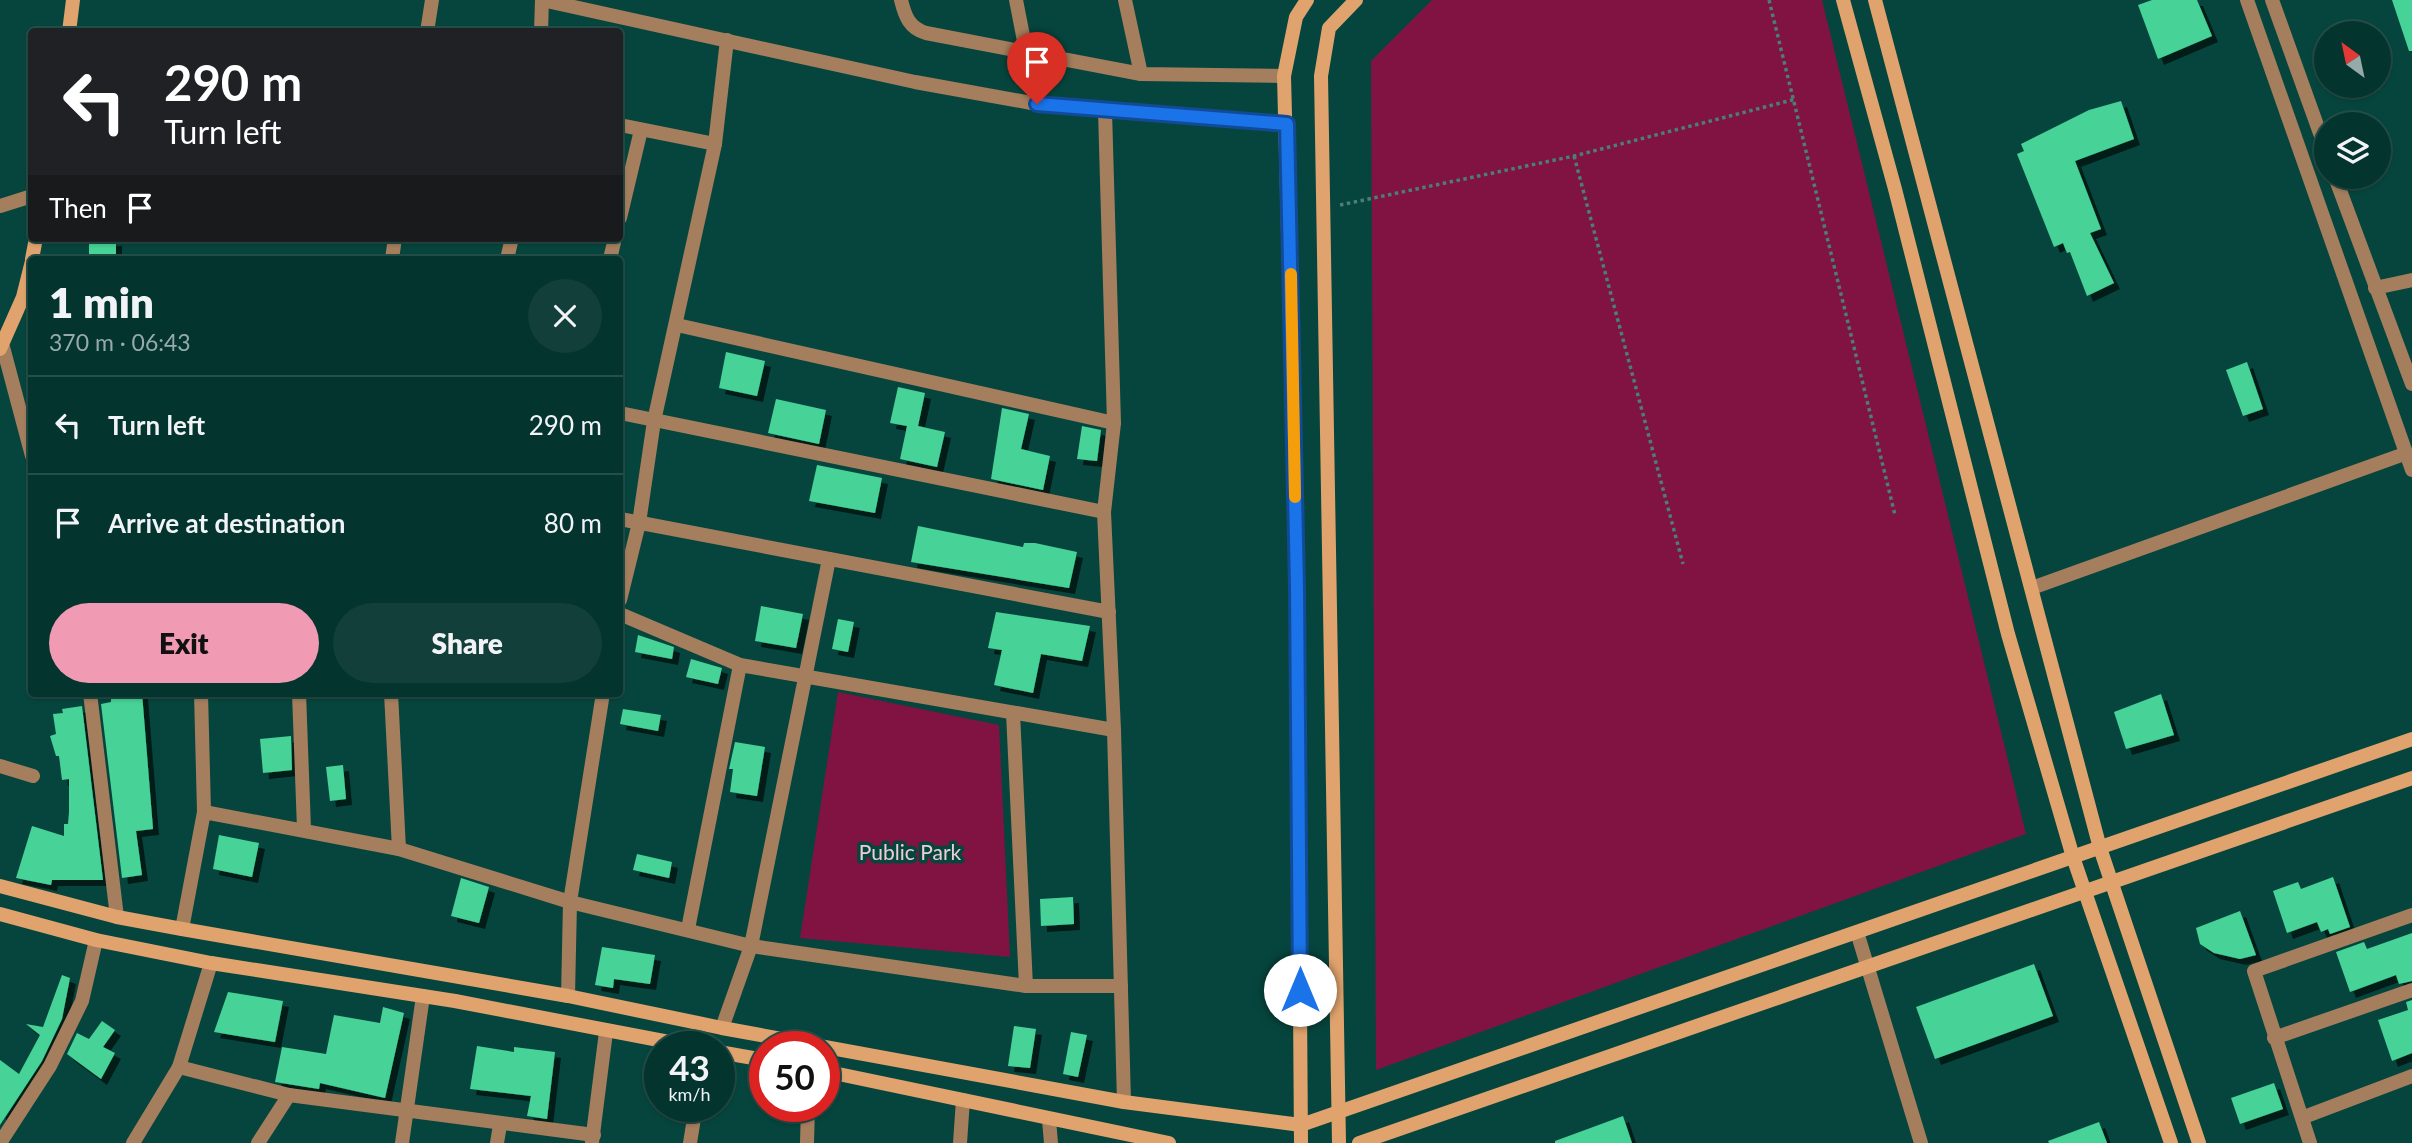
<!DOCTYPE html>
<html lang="en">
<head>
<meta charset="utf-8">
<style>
	body { margin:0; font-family:Lato,sans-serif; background:#123f3a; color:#f1f3f6; height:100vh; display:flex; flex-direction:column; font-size:26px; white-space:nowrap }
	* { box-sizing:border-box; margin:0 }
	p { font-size:23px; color:#97aaaa }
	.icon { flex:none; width:38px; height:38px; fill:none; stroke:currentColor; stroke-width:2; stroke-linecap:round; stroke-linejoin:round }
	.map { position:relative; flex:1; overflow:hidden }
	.details { position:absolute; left:28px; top:256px; width:595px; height:441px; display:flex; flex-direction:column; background:#04342e; border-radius:7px; box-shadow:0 2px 5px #0004,0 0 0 2px #254f4a }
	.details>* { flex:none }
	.top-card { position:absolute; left:28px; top:28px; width:595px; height:214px; border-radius:7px; box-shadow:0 2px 5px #0004,0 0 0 2px #254f4a; background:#202124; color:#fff; overflow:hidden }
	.needle { width:46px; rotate:327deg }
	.buttons { position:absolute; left:2314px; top:21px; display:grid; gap:14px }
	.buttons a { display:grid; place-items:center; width:77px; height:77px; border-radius:50%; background:#04342e; box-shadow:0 2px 5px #0004,0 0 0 2px #254f4a; font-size:35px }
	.speed { position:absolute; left:644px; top:1031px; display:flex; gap:14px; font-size:35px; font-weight:700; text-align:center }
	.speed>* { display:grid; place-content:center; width:91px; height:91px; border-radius:50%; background:#04342e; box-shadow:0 2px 5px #0004,0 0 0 2px #254f4a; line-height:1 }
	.speed small { font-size:18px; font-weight:400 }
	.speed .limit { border:10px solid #d22; background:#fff; color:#111 }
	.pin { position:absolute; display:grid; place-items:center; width:60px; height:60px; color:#fff; margin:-72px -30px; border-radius:50% 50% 50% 0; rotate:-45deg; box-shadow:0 0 7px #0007 }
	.pin .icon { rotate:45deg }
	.me { position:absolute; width:77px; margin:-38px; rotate:0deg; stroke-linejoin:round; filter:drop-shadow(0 0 5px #0008) }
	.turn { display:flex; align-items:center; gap:24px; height:147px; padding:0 21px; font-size:32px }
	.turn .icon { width:91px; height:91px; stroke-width:2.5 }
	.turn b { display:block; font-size:49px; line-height:60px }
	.then { display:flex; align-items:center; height:66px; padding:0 21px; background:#0003; gap:14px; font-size:26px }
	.round { display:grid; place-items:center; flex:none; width:74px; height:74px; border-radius:37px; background:#123f3a }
	.headline { display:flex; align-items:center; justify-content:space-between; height:119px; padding:0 21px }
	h1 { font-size:42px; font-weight:800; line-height:52px }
	.button { display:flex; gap:14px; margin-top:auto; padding:14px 21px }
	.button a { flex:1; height:80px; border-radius:42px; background:#f19ab3; color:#111; font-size:28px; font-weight:800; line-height:80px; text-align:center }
	.button a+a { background:#123f3a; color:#f1f3f6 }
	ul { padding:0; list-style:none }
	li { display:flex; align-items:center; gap:21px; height:98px; padding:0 21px; border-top:2px solid #254f4a }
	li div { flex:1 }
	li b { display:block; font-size:26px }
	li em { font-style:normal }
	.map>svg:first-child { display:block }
	.green { fill:#801342 }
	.building { fill:#46d397; filter:url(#shadow) }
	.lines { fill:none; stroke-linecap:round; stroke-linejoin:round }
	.path { stroke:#4b7e77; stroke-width:3.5; stroke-dasharray:3.5 3.5; stroke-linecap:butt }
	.street { stroke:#a57e5d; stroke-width:14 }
	.secondary { stroke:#e1a36d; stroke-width:14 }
	.route-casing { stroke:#114b97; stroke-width:18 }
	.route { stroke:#1a73e8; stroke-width:12 }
	.slow { stroke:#f59e0b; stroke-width:12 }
	.labels { text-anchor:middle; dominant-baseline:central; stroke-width:7; stroke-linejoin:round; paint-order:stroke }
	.park-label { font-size:21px; fill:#edced6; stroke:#06453d }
</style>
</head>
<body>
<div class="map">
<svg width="2412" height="1143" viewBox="0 0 2412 1143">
	<defs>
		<filter id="shadow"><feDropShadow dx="6" dy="6" stdDeviation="0" flood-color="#0009"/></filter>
	</defs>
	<rect width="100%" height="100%" fill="#06453d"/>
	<g class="green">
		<polygon points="1432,0 1822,0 2026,834 1376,1070 1371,61"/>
		<polygon points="838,692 999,725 1010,957 800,938"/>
	</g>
	<g class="building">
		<polygon points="2152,0 2197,0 2212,36 2158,59 2138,5"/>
		<polygon points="2392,0 2412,0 2412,51 2409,51"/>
		<polygon points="2121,101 2134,139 2075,161 2101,229 2090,233 2114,283 2087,296 2070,252 2067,253 2063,243 2054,247 2017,154 2024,151 2021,144 2089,110"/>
		<polygon points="116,240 116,259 89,259 89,241"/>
		<polygon points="726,352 765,361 757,396 719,388"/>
		<polygon points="2247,362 2263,409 2243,416 2226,370"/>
		<polygon points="898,387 925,393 918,426 945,432 937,467 900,459 907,426 890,423"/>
		<polygon points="776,399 826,410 819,444 768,433"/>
		<polygon points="1002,408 1029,414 1021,449 1050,456 1043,490 991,479"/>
		<polygon points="1082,426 1101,430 1097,461 1077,459"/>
		<polygon points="817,465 882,478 875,513 809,501"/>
		<polygon points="918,526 1023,547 1024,543 1035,543 1077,552 1069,588 911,562"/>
		<polygon points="761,606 803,614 796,648 755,641"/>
		<polygon points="996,612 1090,626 1082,661 1041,654 1033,693 994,685 1002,650 988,648"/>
		<polygon points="838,619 854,622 848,652 832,649"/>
		<polygon points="638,635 674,647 672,659 635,652"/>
		<polygon points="691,659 722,668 718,684 686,677"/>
		<polygon points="142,693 153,829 136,831 142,875 122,878 101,704 111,702 111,695"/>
		<polygon points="2161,694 2174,735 2126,749 2114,712"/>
		<polygon points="82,706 103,880 52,880 51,885 16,878 32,826 64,836 64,824 68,824 69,812 69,779 62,780 59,756 56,756 50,736 56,734 53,714 63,713 62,709"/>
		<polygon points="623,709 661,715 658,731 620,724"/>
		<polygon points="291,736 292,770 263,773 260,739"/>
		<polygon points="735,742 765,747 757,796 730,792 733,769 729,769"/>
		<polygon points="343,765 346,799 330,801 326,767"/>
		<polygon points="219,835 259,843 252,877 213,869"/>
		<polygon points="637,854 672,862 669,878 633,870"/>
		<polygon points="2333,877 2350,927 2330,934 2328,929 2321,932 2317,922 2287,933 2273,891 2298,882 2301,889"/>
		<polygon points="461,878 489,887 479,923 451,916"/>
		<polygon points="1073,897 1074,924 1041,926 1040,899"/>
		<polygon points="2240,911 2256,955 2240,959 2214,953 2200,944 2196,928"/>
		<polygon points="2412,933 2412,981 2399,984 2396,975 2350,992 2336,952 2364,942 2367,949"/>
		<polygon points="602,947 655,955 650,984 614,979 613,988 595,985"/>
		<polygon points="2034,964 2053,1016 1935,1059 1916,1007"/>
		<polygon points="62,975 70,978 62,1019 42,1061 0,1125 0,1060 19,1074 40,1035 26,1024 43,1027"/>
		<polygon points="228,992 283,1001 275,1042 214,1032"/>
		<polygon points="2412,1000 2412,1053 2392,1061 2378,1020 2408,1010 2406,1002"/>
		<polygon points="383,1007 404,1013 385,1098 320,1083 319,1089 275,1082 282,1047 326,1054 334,1015 380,1023"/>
		<polygon points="102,1021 115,1030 103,1047 115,1053 101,1079 67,1054 77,1033 89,1039"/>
		<polygon points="1014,1026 1036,1029 1030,1068 1008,1066"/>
		<polygon points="1071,1032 1087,1035 1078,1077 1063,1074"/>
		<polygon points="477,1046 514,1052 514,1047 555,1052 547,1119 527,1116 531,1096 470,1089"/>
		<polygon points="2274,1083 2283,1109 2240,1124 2231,1098"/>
		<polygon points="1623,1116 1632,1143 1555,1143 1555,1141"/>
		<polygon points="2099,1122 2107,1143 2049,1143 2048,1141"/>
	</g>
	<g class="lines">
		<g class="path">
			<polyline points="1769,0 1895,515"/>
			<polyline points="1574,156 1683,564"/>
			<polyline points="1340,205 1574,156 1796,99"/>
		</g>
		<g class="street">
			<polyline points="542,0 915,82 1037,104 1287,124"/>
			<path d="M901,0C905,16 909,28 926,33L1141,74L1284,76"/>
			<polyline points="1016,0 1026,51"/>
			<polyline points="1125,0 1141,74"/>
			<polyline points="2247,0 2412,470"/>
			<polyline points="2272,0 2326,150"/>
			<polyline points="427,32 432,0"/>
			<polyline points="541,32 542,0"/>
			<polyline points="1105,111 1114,423 1104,512 1114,730 1124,1102"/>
			<polyline points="620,125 715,144"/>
			<polyline points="2335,177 2412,384"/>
			<polyline points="0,206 32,196"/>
			<polyline points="620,218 641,130"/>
			<polyline points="392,259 395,238"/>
			<polyline points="507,259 512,238"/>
			<polyline points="610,259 615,238"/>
			<polyline points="2375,288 2412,280"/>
			<polyline points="677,325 1114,423"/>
			<polyline points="3,347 32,456"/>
			<polyline points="620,413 1104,512"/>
			<polyline points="620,519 1109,612"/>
			<polyline points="2032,588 2407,453"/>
			<polyline points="620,600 639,523 654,421 715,144 727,40"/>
			<polyline points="620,614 740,665 1114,730"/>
			<polyline points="90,693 117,917"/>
			<polyline points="201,693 204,812"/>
			<polyline points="299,693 304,829"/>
			<polyline points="391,693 399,849"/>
			<polyline points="1013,713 1026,986"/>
			<polyline points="0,766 33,776"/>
			<polyline points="182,929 204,812 399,849 570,902 751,946 1026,986 1121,986"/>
			<polyline points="688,929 740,665"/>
			<polyline points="1857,932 1921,1143"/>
			<polyline points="568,996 570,902 603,693"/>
			<polyline points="722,1028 751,946 829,559"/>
			<polyline points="2274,1038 2412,990"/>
			<polyline points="179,1067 289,1095 594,1135"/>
			<polyline points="2304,1117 2412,1076"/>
			<polyline points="1049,1120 1051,1143"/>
			<polyline points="592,1142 606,1032"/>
			<polyline points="0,1143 50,1066 82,1001 96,940"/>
			<polyline points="133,1143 179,1067 211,963"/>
			<polyline points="258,1143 289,1095"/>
			<polyline points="402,1143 423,996"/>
			<polyline points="497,1143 500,1125"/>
			<polyline points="690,1143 696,1106"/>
			<polyline points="807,1143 808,1106"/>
			<polyline points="960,1143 963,1100"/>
			<polyline points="2310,1143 2254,971 2412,915"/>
		</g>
		<g class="secondary">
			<polyline points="1843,0 1895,189 2008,634 2073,857 2171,1143"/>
			<polyline points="1875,0 2100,848 2199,1143"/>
			<polyline points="69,32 73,0"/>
			<polyline points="32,259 36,238"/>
			<polyline points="0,349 23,297 32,261"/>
			<polyline points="0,886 117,917 182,929 568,996 722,1028 1124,1102 1301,1125 2412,739"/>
			<polyline points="0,914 96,940 211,963 455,1001 690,1046"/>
			<polyline points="719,1052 765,1060"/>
			<polyline points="824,1071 1169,1143"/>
			<polyline points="1301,1143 1297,586 1284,76 1296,17 1307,0"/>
			<polyline points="1339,1143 1321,76 1329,28 1356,0"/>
			<polyline points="1359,1143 2412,778"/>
		</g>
	</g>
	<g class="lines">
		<defs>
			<polyline id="route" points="1037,104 1287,124 1297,586 1300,990"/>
		</defs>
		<use href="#route" class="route-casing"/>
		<use href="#route" class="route"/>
		<polyline class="slow" points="1291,274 1295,497"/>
	</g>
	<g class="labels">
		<g class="park-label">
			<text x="910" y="851">Public Park</text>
		</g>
	</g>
</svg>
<div class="buttons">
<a><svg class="needle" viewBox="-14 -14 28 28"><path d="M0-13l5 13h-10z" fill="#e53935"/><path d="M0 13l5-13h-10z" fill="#97aaaa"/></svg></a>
<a><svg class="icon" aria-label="layers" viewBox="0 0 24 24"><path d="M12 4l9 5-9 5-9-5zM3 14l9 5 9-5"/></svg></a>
</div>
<div class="speed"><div>43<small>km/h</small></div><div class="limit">50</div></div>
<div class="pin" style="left:1037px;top:104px;background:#d93025"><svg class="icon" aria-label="arrive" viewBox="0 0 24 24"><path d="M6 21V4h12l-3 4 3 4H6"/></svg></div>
<svg class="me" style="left:1300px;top:990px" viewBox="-20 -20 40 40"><circle r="19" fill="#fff"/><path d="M0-13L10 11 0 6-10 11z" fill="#1a73e8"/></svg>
<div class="top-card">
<div class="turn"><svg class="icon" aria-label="left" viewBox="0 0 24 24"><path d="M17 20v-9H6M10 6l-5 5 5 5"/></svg><div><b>290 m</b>Turn left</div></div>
<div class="then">Then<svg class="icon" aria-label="arrive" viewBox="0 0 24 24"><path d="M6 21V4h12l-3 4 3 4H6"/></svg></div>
</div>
<section class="details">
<div class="headline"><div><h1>1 min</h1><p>370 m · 06:43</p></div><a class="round"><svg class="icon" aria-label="close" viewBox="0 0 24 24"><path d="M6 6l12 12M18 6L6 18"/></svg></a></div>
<ul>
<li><svg class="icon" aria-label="left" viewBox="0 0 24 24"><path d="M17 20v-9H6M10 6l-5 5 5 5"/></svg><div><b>Turn left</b></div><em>290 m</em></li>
<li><svg class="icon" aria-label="arrive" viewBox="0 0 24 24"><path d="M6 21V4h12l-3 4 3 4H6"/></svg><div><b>Arrive at destination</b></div><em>80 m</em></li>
</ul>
<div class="button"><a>Exit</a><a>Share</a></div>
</section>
</div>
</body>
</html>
